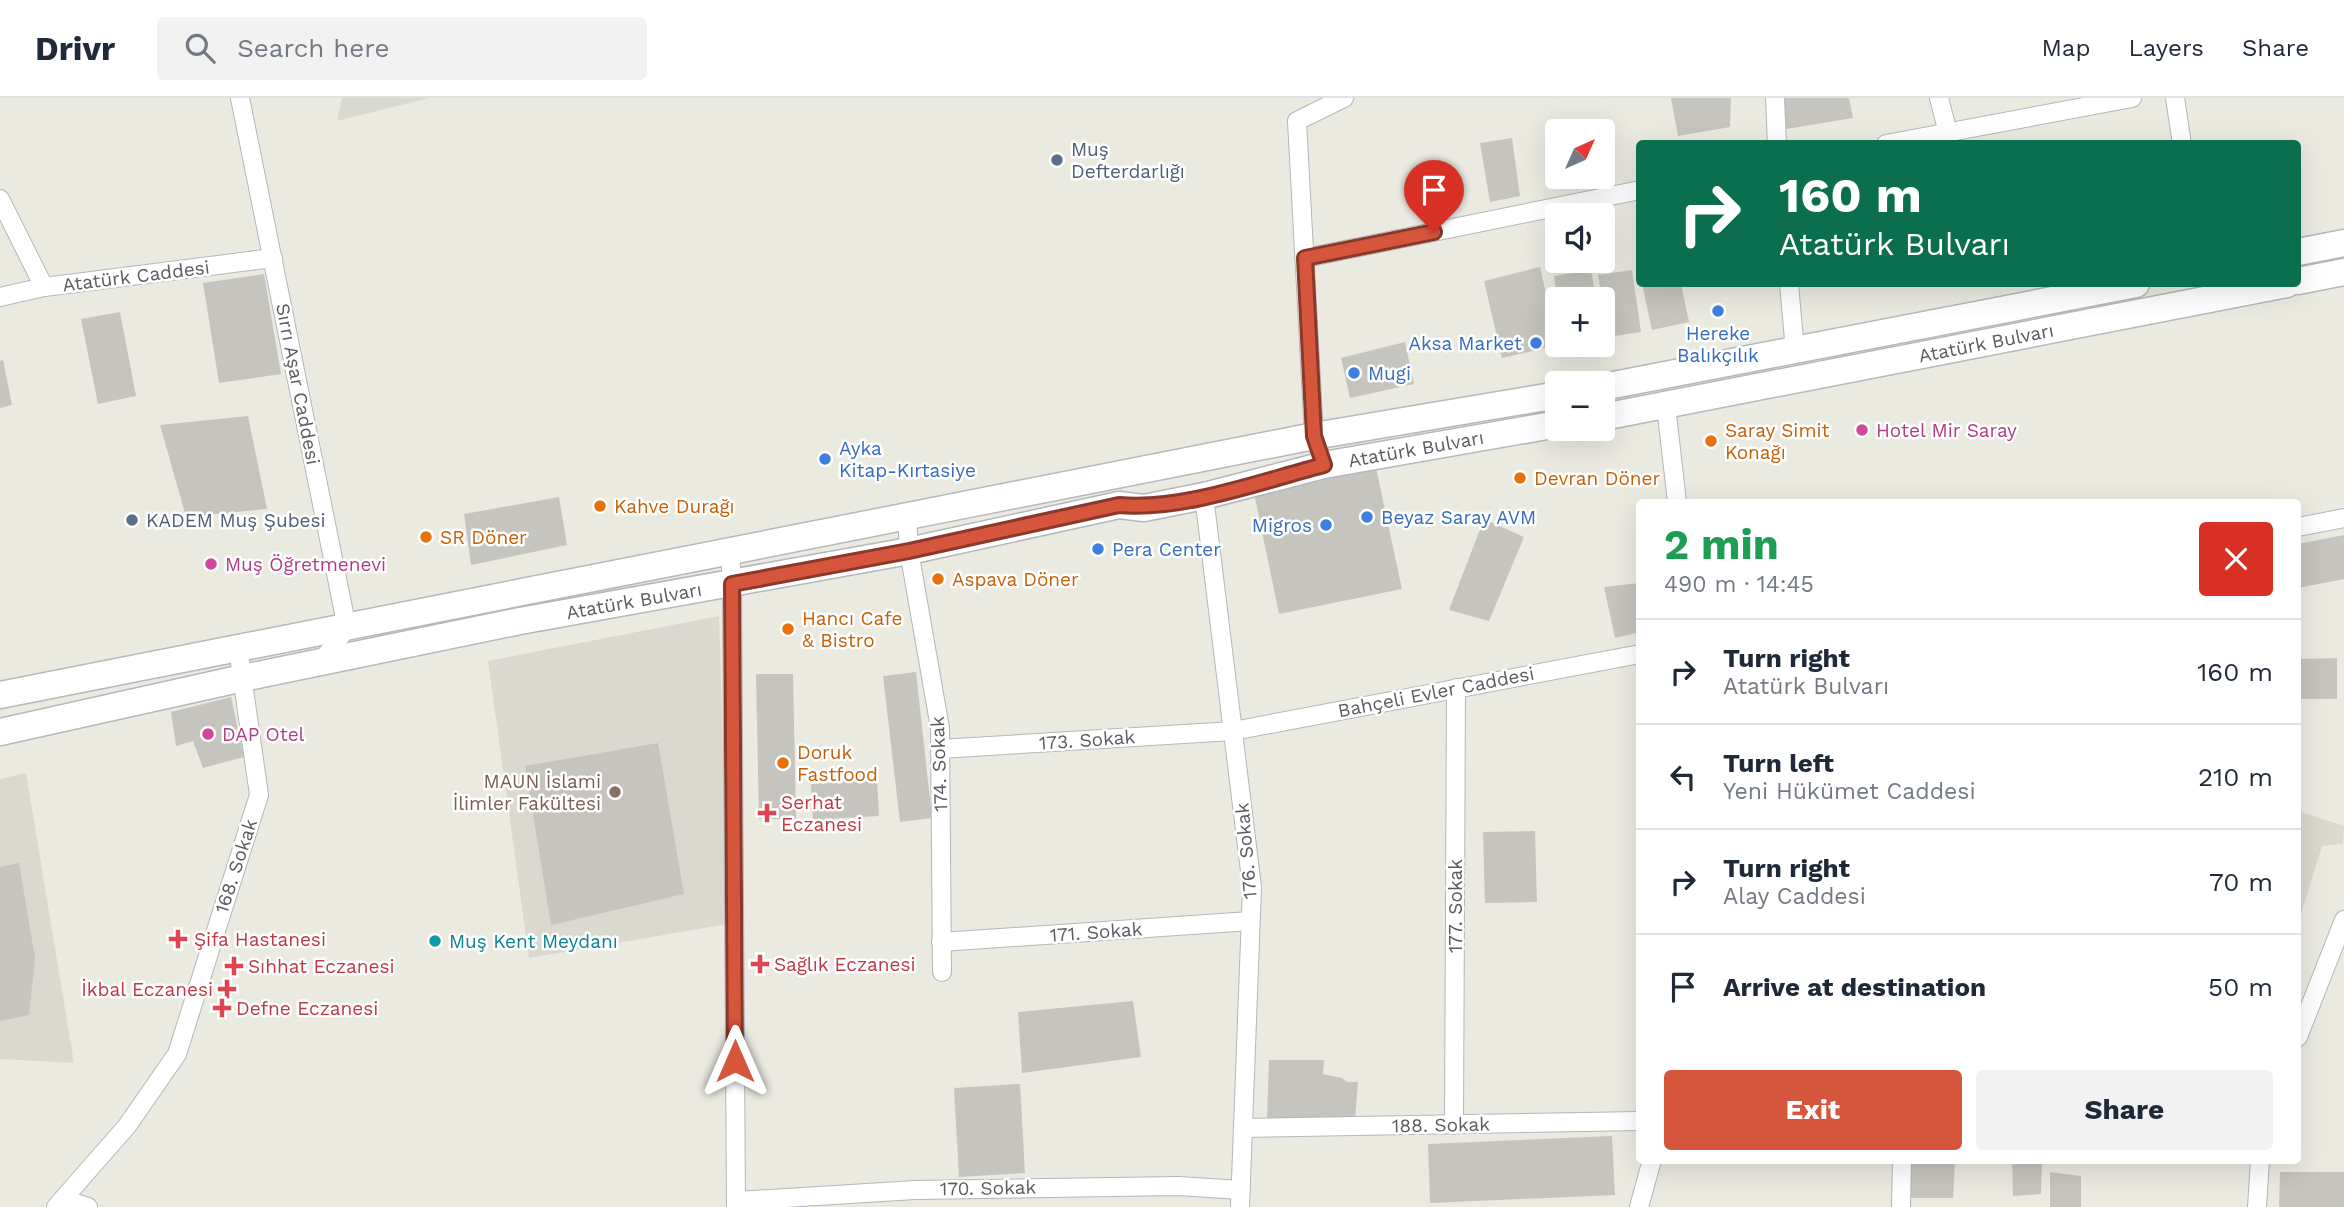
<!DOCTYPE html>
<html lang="en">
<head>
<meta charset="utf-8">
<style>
	body { margin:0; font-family:"Work Sans",sans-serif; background:#f2f2f3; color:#1f2937; height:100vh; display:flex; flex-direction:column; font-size:26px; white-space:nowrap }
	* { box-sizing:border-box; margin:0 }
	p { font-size:23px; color:#747a83 }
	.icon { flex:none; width:38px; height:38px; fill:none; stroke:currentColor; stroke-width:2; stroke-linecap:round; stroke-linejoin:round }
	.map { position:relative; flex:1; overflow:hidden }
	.drawer { position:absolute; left:1636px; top:401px; width:665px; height:665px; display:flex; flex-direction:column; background:#fff; border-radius:7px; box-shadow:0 7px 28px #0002 }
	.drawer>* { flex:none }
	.banner { position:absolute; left:1636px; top:42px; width:665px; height:147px; border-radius:7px; box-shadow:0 7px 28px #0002; background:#0b6e4f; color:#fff; overflow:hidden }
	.needle { width:46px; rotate:45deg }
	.buttons { position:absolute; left:1545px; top:21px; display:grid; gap:14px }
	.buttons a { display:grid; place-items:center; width:70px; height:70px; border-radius:7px; background:#fff; box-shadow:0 7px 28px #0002; font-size:35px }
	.pin { position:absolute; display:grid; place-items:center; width:60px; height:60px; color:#fff; margin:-72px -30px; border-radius:50% 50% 50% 0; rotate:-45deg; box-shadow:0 0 7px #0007 }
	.pin .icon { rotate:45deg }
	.me { position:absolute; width:77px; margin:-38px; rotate:0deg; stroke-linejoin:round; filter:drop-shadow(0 0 5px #0008) }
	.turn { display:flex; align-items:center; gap:24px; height:147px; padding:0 28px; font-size:32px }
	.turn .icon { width:91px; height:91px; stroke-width:2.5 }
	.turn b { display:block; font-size:49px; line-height:60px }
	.round { display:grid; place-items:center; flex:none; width:74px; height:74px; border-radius:7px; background:#f2f2f3 }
	.headline { display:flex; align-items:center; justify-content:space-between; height:119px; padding:0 28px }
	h1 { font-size:42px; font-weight:700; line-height:52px; color:#1e9e55 }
	.button { display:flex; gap:14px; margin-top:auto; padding:14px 28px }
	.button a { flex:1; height:80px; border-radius:7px; background:#d5563d; color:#fff; font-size:28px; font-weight:700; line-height:80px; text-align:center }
	.button a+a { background:#f2f2f3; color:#1f2937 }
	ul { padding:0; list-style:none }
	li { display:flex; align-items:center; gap:21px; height:105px; padding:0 28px; border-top:2px solid #e0e1e3 }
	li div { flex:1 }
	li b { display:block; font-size:26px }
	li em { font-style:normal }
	header { display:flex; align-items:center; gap:42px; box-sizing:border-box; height:98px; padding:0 35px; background:#fff; border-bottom:2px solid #e0e1e3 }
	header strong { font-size:33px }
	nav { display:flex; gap:38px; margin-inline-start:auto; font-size:24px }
	.search { width:490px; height:63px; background:#f2f2f3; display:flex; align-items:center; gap:18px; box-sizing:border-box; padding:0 24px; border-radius:7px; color:#747a83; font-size:26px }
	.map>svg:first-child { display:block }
	.education { fill:#dad9cf }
	.building { fill:#c6c4be }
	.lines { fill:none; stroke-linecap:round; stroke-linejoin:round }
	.minor-casing { stroke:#b4b6ba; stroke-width:20 }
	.secondary-casing { stroke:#b5b7bc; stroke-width:29 }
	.minor { stroke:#fff; stroke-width:18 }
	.secondary { stroke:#fff; stroke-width:26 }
	.route-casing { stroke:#8a3828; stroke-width:18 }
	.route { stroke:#d5563d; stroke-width:12 }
	.service-dot { fill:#5c6f8a; stroke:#fff; stroke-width:2.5 }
	.shop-dot { fill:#3f7fe0; stroke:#fff; stroke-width:2.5 }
	.hotel-dot { fill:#d1479c; stroke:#fff; stroke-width:2.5 }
	.food-dot { fill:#e8710a; stroke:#fff; stroke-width:2.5 }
	.education-dot { fill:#8d6e63; stroke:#fff; stroke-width:2.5 }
	.health-dot { fill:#e0444e; stroke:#fff; stroke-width:2.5 }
	.culture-dot { fill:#0f9aa8; stroke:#fff; stroke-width:2.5 }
	.labels { text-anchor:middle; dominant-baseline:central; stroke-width:5; stroke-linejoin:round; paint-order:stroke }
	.service-label { font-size:19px; fill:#4e5e75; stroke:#fff; text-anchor:start }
	.street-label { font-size:19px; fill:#5a5c60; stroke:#fff }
	.shop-label { font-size:19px; fill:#366cbe; stroke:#fff; text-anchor:start }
	.food-label { font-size:19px; fill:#c56008; stroke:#fff; text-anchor:start }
	.hotel-label { font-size:19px; fill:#b23c85; stroke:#fff; text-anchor:start }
	.education-label { font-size:19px; fill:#785e54; stroke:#fff; text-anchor:end }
	.health-label { font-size:19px; fill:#be3a42; stroke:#fff; text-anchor:start }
	.culture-label { font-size:19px; fill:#0d838f; stroke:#fff; text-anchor:start }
</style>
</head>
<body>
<header>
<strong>Drivr</strong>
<div class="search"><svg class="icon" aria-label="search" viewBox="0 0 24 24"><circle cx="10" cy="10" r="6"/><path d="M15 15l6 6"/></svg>Search here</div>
<nav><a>Map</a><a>Layers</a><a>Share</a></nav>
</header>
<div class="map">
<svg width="2344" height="1109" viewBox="0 0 2344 1109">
	<rect width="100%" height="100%" fill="#ebeae1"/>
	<g class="education">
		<polygon points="342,0 429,0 337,23"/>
		<polygon points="719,518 728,826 529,860 488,563"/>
		<polygon points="26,675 74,965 0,961 0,681"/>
		<polygon points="2298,713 2344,728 2343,746 2322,748 2299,822"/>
	</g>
	<g class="building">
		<polygon points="1671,0 1731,0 1730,29 1678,38"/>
		<polygon points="1781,0 1849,0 1853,20 1780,32"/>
		<polygon points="1512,40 1520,98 1490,104 1480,45"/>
		<polygon points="1540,169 1558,247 1502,260 1484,183"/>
		<polygon points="1591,172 1596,201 1557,201 1554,178"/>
		<polygon points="1632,172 1641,234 1608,239 1598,177"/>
		<polygon points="264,176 281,276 219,285 203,185"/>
		<polygon points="1642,186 1681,186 1689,224 1652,232"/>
		<polygon points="120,214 136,298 98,306 81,221"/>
		<polygon points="1405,244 1414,286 1350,300 1341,260"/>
		<polygon points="1565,247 1603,247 1604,253 1566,259"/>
		<polygon points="3,262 12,307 0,310 0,263"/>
		<polygon points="248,318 267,411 186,419 160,327"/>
		<polygon points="1376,370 1402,491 1279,516 1254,395"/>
		<polygon points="559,399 567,447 471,467 464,416"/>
		<polygon points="1484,421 1524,439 1489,523 1449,512"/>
		<polygon points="2344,437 2344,481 2298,490 2298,446"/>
		<polygon points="1640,485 1640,534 1615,540 1604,489"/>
		<polygon points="2337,560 2337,601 2298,601 2298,561"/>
		<polygon points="916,574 932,720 900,724 883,578"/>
		<polygon points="756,576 793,576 796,721 759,721"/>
		<polygon points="231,599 244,659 203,670 193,643 176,648 171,614"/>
		<polygon points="658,645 684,796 551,827 525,668"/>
		<polygon points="877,682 879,718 813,722 811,686"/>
		<polygon points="1535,733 1537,804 1485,805 1483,734"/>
		<polygon points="19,765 35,860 29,917 0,923 0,769"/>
		<polygon points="1133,903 1141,959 1022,975 1018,914"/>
		<polygon points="1269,962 1324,962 1323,976 1342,980 1347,984 1358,984 1355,1021 1267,1022"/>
		<polygon points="1020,986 1025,1075 959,1079 954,990"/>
		<polygon points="1612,1038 1615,1097 1430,1105 1428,1046"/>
		<polygon points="1909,1062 1955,1062 1953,1100 1909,1100"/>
		<polygon points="2012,1062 2042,1062 2041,1096 2013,1098"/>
		<polygon points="2050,1074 2081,1078 2081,1109 2050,1109"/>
		<polygon points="2280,1074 2344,1074 2344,1109 2279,1109"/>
	</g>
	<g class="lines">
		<defs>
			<g id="minor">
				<polyline points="240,0 347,530 320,565"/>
				<polyline points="1775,0 1777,46"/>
				<polyline points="1939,0 1948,35"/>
				<polyline points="2175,0 2182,46"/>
				<polyline points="1886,46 2132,0"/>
				<polyline points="0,101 44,189"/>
				<polyline points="1305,160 1640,92"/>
				<polyline points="1789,186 1795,253"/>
				<polyline points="0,199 44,189 273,160"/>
				<polyline points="1666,308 1677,404"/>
				<polyline points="1324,367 1314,338 1297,23 1344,0"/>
				<polyline points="1204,398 1252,789 1240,1109"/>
				<polyline points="907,419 909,453 940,630 942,874"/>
				<polyline points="2298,429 2344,420"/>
				<polyline points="730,454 732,486 736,1109"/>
				<polyline points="940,651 1233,633 1640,556"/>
				<polyline points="941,844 1250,823"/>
				<polyline points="2298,939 2344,822"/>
				<polyline points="1454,1027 1456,590"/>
				<polyline points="1243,1030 1640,1023"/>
				<polyline points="63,1101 88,1109"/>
				<polyline points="736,1103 915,1092 1178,1088 1241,1092"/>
				<polyline points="56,1109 127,1028 177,956 259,697 238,550"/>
				<polyline points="1639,1109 1652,1062"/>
				<polyline points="1901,1109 1902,1062"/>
				<polyline points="2257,1109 2260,1062"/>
			</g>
			<g id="secondary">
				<polyline points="2298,154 2344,145"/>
				<polyline points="2298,183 2344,174"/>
				<polyline points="1603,289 2136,186"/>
				<polyline points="1603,319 2287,186"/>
				<polyline points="0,597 1314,338 1558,297"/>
				<polyline points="0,634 243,580 520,523 909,453 1119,407 1144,410 1204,398 1324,367 1558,326"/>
			</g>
		</defs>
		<use href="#minor" class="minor-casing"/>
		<use href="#secondary" class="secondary-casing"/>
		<use href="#minor" class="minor"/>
		<use href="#secondary" class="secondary"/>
	</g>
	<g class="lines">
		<defs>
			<path id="route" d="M735,963L732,486L909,453L1119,407C1182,413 1262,383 1324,367L1314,338L1305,160L1434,134"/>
		</defs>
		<use href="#route" class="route-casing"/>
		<use href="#route" class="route"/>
	</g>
	<g class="service-dot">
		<circle cx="1057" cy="62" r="7"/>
		<circle cx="132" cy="422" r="7"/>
	</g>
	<g class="shop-dot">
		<circle cx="1718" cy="213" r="7"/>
		<circle cx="1536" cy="245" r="7"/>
		<circle cx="1354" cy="275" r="7"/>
		<circle cx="825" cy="361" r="7"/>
		<circle cx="1367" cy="419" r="7"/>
		<circle cx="1326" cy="427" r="7"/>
		<circle cx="1098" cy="451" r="7"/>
	</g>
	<g class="hotel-dot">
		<circle cx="1862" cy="332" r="7"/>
		<circle cx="211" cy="466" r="7"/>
		<circle cx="208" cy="636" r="7"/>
	</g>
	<g class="food-dot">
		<circle cx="1711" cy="343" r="7"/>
		<circle cx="1520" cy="380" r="7"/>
		<circle cx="600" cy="408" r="7"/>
		<circle cx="426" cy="439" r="7"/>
		<circle cx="938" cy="481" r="7"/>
		<circle cx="788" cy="531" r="7"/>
		<circle cx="783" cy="665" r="7"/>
	</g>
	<circle class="education-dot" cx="615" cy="694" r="7"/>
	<g class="health-dot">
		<path d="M763.5 704.5h7v7h7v7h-7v7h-7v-7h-7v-7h7z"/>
		<path d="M174.5 830.5h7v7h7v7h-7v7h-7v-7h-7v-7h7z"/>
		<path d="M756.5 855.5h7v7h7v7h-7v7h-7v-7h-7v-7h7z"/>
		<path d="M230.5 857.5h7v7h7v7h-7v7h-7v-7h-7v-7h7z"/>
		<path d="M223.5 880.5h7v7h7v7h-7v7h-7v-7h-7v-7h7z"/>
		<path d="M218.5 899.5h7v7h7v7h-7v7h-7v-7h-7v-7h7z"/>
	</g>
	<circle class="culture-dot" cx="435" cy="843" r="7"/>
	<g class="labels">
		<g class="service-label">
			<text x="1071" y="51">Muş<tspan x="1071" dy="22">Defterdarlığı</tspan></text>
			<text x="146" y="422">KADEM Muş Şubesi</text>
		</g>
		<g class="street-label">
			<text transform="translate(136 178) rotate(-7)">Atatürk Caddesi</text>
			<text transform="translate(1986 245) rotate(-11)">Atatürk Bulvarı</text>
			<text transform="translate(298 286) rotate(79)">Sırrı Aşar Caddesi</text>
			<text transform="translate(1416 351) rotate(-10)">Atatürk Bulvarı</text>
			<text transform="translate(634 503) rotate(-10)">Atatürk Bulvarı</text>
			<text transform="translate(1436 594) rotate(-11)">Bahçeli Evler Caddesi</text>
			<text transform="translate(1087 642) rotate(-4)">173. Sokak</text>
			<text transform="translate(939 666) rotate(-92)">174. Sokak</text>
			<text transform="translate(1246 753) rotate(-95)">176. Sokak</text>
			<text transform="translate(236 768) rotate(-72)">168. Sokak</text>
			<text transform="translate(1455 808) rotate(-90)">177. Sokak</text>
			<text transform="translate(1096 834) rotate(-4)">171. Sokak</text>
			<text transform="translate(1441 1027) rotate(-1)">188. Sokak</text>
			<text transform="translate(988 1090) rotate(-1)">170. Sokak</text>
		</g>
		<g class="shop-label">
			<text x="1718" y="235" text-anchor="middle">Hereke<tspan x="1718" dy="22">Balıkçılık</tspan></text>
			<text x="1522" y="245" text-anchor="end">Aksa Market</text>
			<text x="1368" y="275">Mugi</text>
			<text x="839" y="350">Ayka<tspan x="839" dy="22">Kitap-Kırtasiye</tspan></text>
			<text x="1381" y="419">Beyaz Saray AVM</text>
			<text x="1312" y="427" text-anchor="end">Migros</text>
			<text x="1112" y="451">Pera Center</text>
		</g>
		<g class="food-label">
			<text x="1725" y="332">Saray Simit<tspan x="1725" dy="22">Konağı</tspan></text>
			<text x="1534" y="380">Devran Döner</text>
			<text x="614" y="408">Kahve Durağı</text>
			<text x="440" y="439">SR Döner</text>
			<text x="952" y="481">Aspava Döner</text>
			<text x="802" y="520">Hancı Cafe<tspan x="802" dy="22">&amp; Bistro</tspan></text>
			<text x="797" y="654">Doruk<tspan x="797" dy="22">Fastfood</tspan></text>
		</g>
		<g class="hotel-label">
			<text x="1876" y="332">Hotel Mir Saray</text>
			<text x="225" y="466">Muş Öğretmenevi</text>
			<text x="222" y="636">DAP Otel</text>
		</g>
		<g class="education-label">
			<text x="601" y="683">MAUN İslami<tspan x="601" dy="22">İlimler Fakültesi</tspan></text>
		</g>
		<g class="health-label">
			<text x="781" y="704">Serhat<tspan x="781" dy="22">Eczanesi</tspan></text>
			<text x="194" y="841">Şifa Hastanesi</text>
			<text x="774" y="866">Sağlık Eczanesi</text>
			<text x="248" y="868">Sıhhat Eczanesi</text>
			<text x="213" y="891" text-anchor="end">İkbal Eczanesi</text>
			<text x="236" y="910">Defne Eczanesi</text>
		</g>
		<g class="culture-label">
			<text x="449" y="843">Muş Kent Meydanı</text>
		</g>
	</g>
</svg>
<div class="buttons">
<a><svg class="needle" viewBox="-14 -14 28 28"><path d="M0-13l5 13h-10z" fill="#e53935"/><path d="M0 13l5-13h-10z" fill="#747a83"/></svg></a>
<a><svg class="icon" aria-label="sound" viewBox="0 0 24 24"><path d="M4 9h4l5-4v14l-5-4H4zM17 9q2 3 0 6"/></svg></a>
<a>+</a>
<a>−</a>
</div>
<div class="pin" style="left:1434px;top:134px;background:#d93025"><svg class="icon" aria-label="arrive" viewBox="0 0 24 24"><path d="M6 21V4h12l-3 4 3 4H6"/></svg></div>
<svg class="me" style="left:735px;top:963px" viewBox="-20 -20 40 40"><path d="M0-17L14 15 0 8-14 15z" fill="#d5563d" stroke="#fff" stroke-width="4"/></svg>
<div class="banner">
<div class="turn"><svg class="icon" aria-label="right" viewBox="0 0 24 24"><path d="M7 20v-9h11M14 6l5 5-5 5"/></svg><div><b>160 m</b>Atatürk Bulvarı</div></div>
</div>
<section class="drawer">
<div class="headline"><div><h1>2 min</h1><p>490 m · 14:45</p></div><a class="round" style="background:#d93025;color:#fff"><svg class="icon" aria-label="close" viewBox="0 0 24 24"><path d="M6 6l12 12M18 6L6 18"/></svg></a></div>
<ul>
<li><svg class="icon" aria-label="right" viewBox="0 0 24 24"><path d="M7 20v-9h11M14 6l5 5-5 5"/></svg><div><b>Turn right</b><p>Atatürk Bulvarı</p></div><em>160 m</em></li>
<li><svg class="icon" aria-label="left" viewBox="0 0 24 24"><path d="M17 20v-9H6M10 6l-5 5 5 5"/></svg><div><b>Turn left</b><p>Yeni Hükümet Caddesi</p></div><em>210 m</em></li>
<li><svg class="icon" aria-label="right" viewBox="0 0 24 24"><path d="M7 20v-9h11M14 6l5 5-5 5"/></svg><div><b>Turn right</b><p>Alay Caddesi</p></div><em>70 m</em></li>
<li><svg class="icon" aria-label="arrive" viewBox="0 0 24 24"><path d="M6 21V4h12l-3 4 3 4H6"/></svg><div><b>Arrive at destination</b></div><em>50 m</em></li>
</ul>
<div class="button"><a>Exit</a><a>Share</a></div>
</section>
</div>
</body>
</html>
